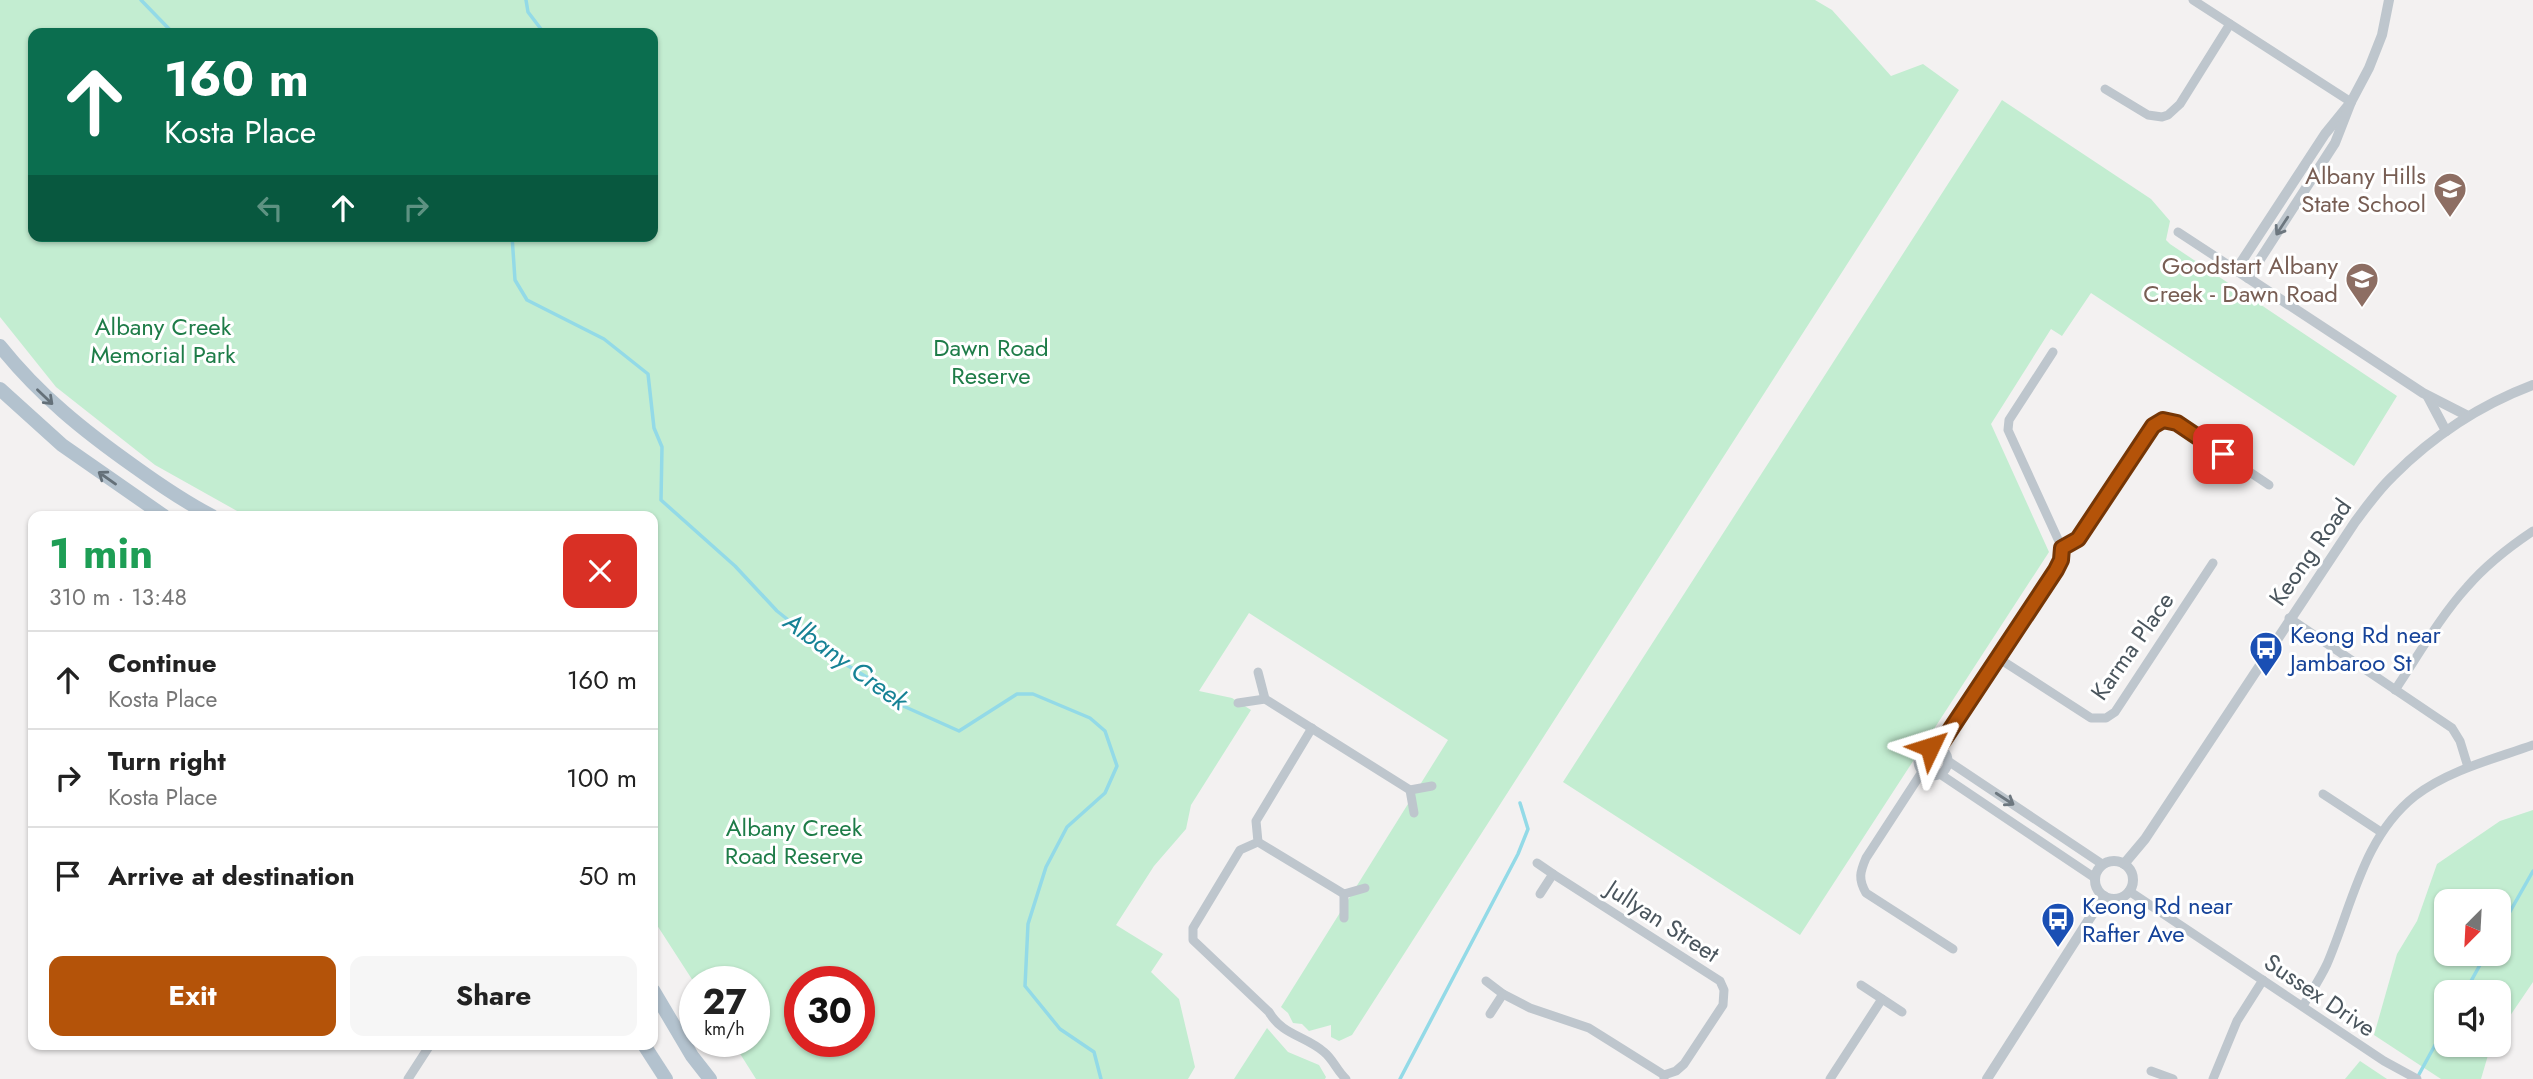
<!DOCTYPE html>
<html lang="en">
<head>
<meta charset="utf-8">
<style>
	body { margin:0; font-family:Jost,sans-serif; background:#f6f6f6; color:#222; height:100vh; display:flex; flex-direction:column; font-size:26px; white-space:nowrap }
	* { box-sizing:border-box; margin:0 }
	p { font-size:23px; color:#767676 }
	.icon { flex:none; width:38px; height:38px; fill:none; stroke:currentColor; stroke-width:2; stroke-linecap:round; stroke-linejoin:round }
	.map { position:relative; flex:1; overflow:hidden }
	.side { position:absolute; left:28px; top:511px; width:630px; height:539px; display:flex; flex-direction:column; background:#fff; border-radius:14px; box-shadow:0 2px 5px #0004 }
	.side>* { flex:none }
	.guide { position:absolute; left:28px; top:28px; width:630px; height:214px; border-radius:14px; box-shadow:0 2px 5px #0004; background:#0b6e4f; color:#fff; overflow:hidden }
	.needle { width:46px; rotate:204deg }
	.controls { position:absolute; left:2434px; top:889px; display:grid; gap:14px }
	.controls a { display:grid; place-items:center; width:77px; height:77px; border-radius:14px; background:#fff; box-shadow:0 2px 5px #0004; font-size:35px }
	.speed { position:absolute; left:679px; top:966px; display:flex; gap:14px; font-size:35px; font-weight:700; text-align:center }
	.speed>* { display:grid; place-content:center; width:91px; height:91px; border-radius:50%; background:#fff; box-shadow:0 2px 5px #0004; line-height:1 }
	.speed small { font-size:18px; font-weight:400 }
	.speed .limit { border:10px solid #d22; background:#fff; color:#111 }
	.pin { position:absolute; display:grid; place-items:center; width:60px; height:60px; color:#fff; margin:-30px; border-radius:14px; box-shadow:0 4px 10px #0006 }
	.me { position:absolute; width:77px; margin:-38px; rotate:49deg; stroke-linejoin:round; filter:drop-shadow(0 0 5px #0008) }
	.turn { display:flex; align-items:center; gap:24px; height:147px; padding:0 21px; font-size:32px }
	.turn .icon { width:91px; height:91px; stroke-width:2.5 }
	.turn b { display:block; font-size:49px; line-height:60px }
	.lanes { display:flex; align-items:center; height:66px; padding:0 21px; background:#0003; justify-content:center; gap:35px; direction:ltr }
	.lanes .off { opacity:.35 }
	.round { display:grid; place-items:center; flex:none; width:74px; height:74px; border-radius:14px; background:#f6f6f6 }
	.head { display:flex; align-items:center; justify-content:space-between; height:119px; padding:0 21px }
	h1 { font-size:42px; font-weight:700; line-height:52px; color:#1e9e55 }
	.primary-button { display:flex; gap:14px; margin-top:auto; padding:14px 21px }
	.primary-button a { flex:1; height:80px; border-radius:14px; background:#b45309; color:#fff; font-size:28px; font-weight:700; line-height:80px; text-align:center }
	.primary-button a+a { background:#f6f6f6; color:#222 }
	ul { padding:0; list-style:none }
	li { display:flex; align-items:center; gap:21px; height:98px; padding:0 21px; border-top:2px solid #e0e0e0 }
	li div { flex:1 }
	li b { display:block; font-size:26px }
	li em { font-style:normal }
	.map>svg:first-child { display:block }
	.green { fill:#c3edd1; fill-rule:evenodd }
	.lines { fill:none; stroke-linecap:round; stroke-linejoin:round }
	.stream { stroke:#93dae7; stroke-width:3.5 }
	.minor { stroke:#bec6cd; stroke-width:9 }
	.tertiary { stroke:#bec6cd; stroke-width:10 }
	.primary { stroke:#b3c2ce; stroke-width:14 }
	.oneway { stroke:#6d777f }
	.oneway2 { stroke:#647079 }
	.route-casing { stroke:#753606; stroke-width:18 }
	.route { stroke:#b45309; stroke-width:12 }
	.labels { text-anchor:middle; dominant-baseline:central; stroke-width:6; stroke-linejoin:round; paint-order:stroke }
	.education-label { font-size:24px; fill:#785e54; stroke:#fff; text-anchor:end }
	.park-label { font-size:24px; fill:#1e7c48; stroke:#fff }
	.street-label { font-size:24px; fill:#4a555d; stroke:#fff }
	.transit-label { font-size:24px; fill:#164399; stroke:#fff; text-anchor:start }
	.water-label { font-size:26px; font-style:italic; fill:#168295; stroke:#fff }
</style>
</head>
<body>
<div class="map">
<svg width="2533" height="1079" viewBox="0 0 2533 1079">
	<rect width="100%" height="100%" fill="#f3f1f1"/>
	<g class="green">
		<path d="M0,0H1815L1832,10L1891,76L1923,64L1959,90L1352,1035L1339,1041L1331,1037V1025L1309,1031L1302,1024L1293,1023L1288,1013L1281,1007L1448,740L1249,613L1199,691L1232,698L1251,710L1191,805L1186,829L1154,866L1116,925L1163,954L1151,972L1179,999L1195,1067L1188,1079H756L732,1041H754V982H695V984L653,919V516H246L155,465L56,387L0,317ZM33,33H653V236H33ZM800,982H859V1041H800Z"/>
		<polygon points="2002,100 2151,199 2170,221 2166,240 2170,244 2397,396 2354,466 2091,293 2062,336 2051,329 1991,424 2049,552 1800,935 1563,782"/>
		<path d="M2533,810V982L2499,1032V992H2446V1045H2491L2481,1079H2441L2374,1035L2397,954L2417,921L2437,864L2500,821ZM2499,901V954H2446V901Z"/>
		<polygon points="1267,1028 1288,1052 1319,1065 1326,1077 1325,1079 1234,1079"/>
		<polygon points="2360,1061 2387,1079 2345,1079"/>
	</g>
	<g class="lines">
		<g class="stream">
			<polyline points="141,0 173,33"/>
			<polyline points="526,0 528,12 544,33"/>
			<polyline points="512,236 515,280 527,300 604,339 648,374 654,428 662,447 661,500 735,566 777,611 837,659 878,684 901,705 959,731 1017,694 1033,694 1090,718 1105,731 1117,766 1105,793 1067,827 1046,867 1028,924 1025,986 1060,1029 1094,1052 1101,1079"/>
			<polyline points="2499,931 2533,871"/>
			<polyline points="2465,992 2486,954"/>
			<polyline points="2417,1078 2446,1025"/>
			<polyline points="1400,1079 1518,854 1528,829 1520,803"/>
		</g>
		<g class="minor">
			<polyline points="2193,0 2351,102"/>
			<polyline points="2105,89 2148,115 2162,117 2168,115 2180,104 2230,24"/>
			<polyline points="2178,232 2236,270"/>
			<polyline points="2062,548 2078,539 2153,426 2163,420 2177,423 2269,485"/>
			<polyline points="2289,618 2452,728 2460,741 2468,767"/>
			<polyline points="1998,658 2091,718 2106,718 2115,712 2213,563"/>
			<path d="M2395,690C2418,656 2439,618 2467,587C2486,565 2509,547 2533,531"/>
			<polyline points="1265,699 1410,790"/>
			<polyline points="1238,703 1265,699 1258,672"/>
			<path d="M1312,728L1256,821L1258,842L1240,850L1193,928V940L1269,1012C1282,1035 1306,1036 1324,1052C1333,1059 1337,1071 1346,1079"/>
			<circle cx="1933" cy="761" r="15"/>
			<polyline points="1939,747 2061,560 2062,548 2008,430 2009,420 2053,352"/>
			<polyline points="1948,761 2102,864"/>
			<path d="M1922,772L1866,858C1860,872 1858,879 1866,893L1953,949"/>
			<polyline points="1940,774 2095,878"/>
			<polyline points="2323,794 2381,832"/>
			<polyline points="1414,813 1410,790 1432,786"/>
			<polyline points="1258,842 1344,894"/>
			<polyline points="1537,863 1553,874 1540,894"/>
			<polyline points="1553,874 1720,981 1724,990 1723,1005 1684,1064 1676,1071 1664,1075 1664,1079"/>
			<polyline points="2129,891 2384,1061 2417,1079"/>
			<polyline points="1344,918 1344,894 1365,888"/>
			<polyline points="1486,981 1503,994 1490,1014"/>
			<polyline points="1861,985 1902,1012"/>
			<polyline points="1503,994 1530,1008 1589,1028 1664,1075"/>
			<path d="M2303,1006C2311,992 2320,979 2327,964C2352,906 2363,837 2415,796C2449,770 2494,759 2533,745"/>
			<polyline points="2151,1071 2173,1079"/>
			<polyline points="408,1079 430,1045"/>
			<polyline points="1830,1079 1882,999"/>
			<polyline points="2213,1079 2237,1021 2263,980"/>
		</g>
		<g class="tertiary">
			<polyline points="2351,102 2325,134 2236,270 2423,393 2468,416"/>
			<polyline points="2248,278 2335,143 2351,102 2369,68 2382,35 2389,0"/>
			<polyline points="2428,397 2446,431"/>
			<circle cx="2114" cy="880" r="19"/>
			<path d="M2124,864L2145,839L2355,522C2367,506 2379,489 2393,476C2433,436 2480,405 2533,385"/>
			<polyline points="1987,1079 2104,896"/>
		</g>
		<g class="primary">
			<path d="M0,346C39,395 84,431 135,467C160,485 185,502 212,516"/>
			<polyline points="0,389 62,445 164,516"/>
			<polyline points="653,990 692,1056 710,1079"/>
			<polyline points="644,1045 666,1079"/>
		</g>
	</g>
	<defs><path id="oneway-shaft" d="M-6 0H5M1.5-3L5.5 0L1.5 3" fill="none" stroke-width="1.6" stroke-linecap="round" stroke-linejoin="round" transform="scale(1.75)"/></defs>
	<g class="oneway">
		<use href="#oneway-shaft" transform="translate(2282 226) rotate(123)"/>
		<use href="#oneway-shaft" transform="translate(2005 799) rotate(33)"/>
	</g>
	<g class="oneway2">
		<use href="#oneway-shaft" transform="translate(45 397) rotate(44)"/>
		<use href="#oneway-shaft" transform="translate(107 478) rotate(-145)"/>
	</g>
	<g class="lines">
		<defs>
			<polyline id="route" points="1930,747 1939,747 2056,570 2061,560 2062,548 2078,539 2153,426 2163,420 2177,423 2223,454"/>
		</defs>
		<use href="#route" class="route-casing"/>
		<use href="#route" class="route"/>
	</g>
	<defs>
		<symbol id="school-pin" viewBox="-11 -11 22 30"><path d="M0 17L-7.5 6A9.5 9.5 0 1 1 7.5 6Z" fill="#8d6e63" stroke="#fff"/><path d="M0-5L7-2L0 1L-7-2ZM-4 1L0 2.5L4 1V4Q0 6-4 4Z" fill="#fff"/></symbol>
		<symbol id="bus-pin" viewBox="-11 -11 22 30"><path d="M0 17L-7.5 6A9.5 9.5 0 1 1 7.5 6Z" fill="#1a4fb4" stroke="#fff"/><path d="M-5-6H5V4H4V6H2V4H-2V6H-4V4H-5ZM-3.5-4V0h7V-4ZM-3.5 1.2v1.5H-2V1.2ZM2 1.2v1.5H3.5V1.2Z" fill="#fff"/></symbol>
	</defs>
	<g fill-rule="evenodd">
		<use href="#school-pin" x="2431" y="170" width="38" height="52"/>
		<use href="#school-pin" x="2343" y="260" width="38" height="52"/>
		<use href="#bus-pin" x="2247" y="629" width="38" height="52"/>
		<use href="#bus-pin" x="2039" y="900" width="38" height="52"/>
	</g>
	<g class="labels">
		<g class="education-label">
			<text x="2426" y="175">Albany Hills<tspan x="2426" dy="28">State School</tspan></text>
			<text x="2338" y="265">Goodstart Albany<tspan x="2338" dy="28">Creek - Dawn Road</tspan></text>
		</g>
		<g class="park-label">
			<text x="163" y="326">Albany Creek<tspan x="163" dy="28">Memorial Park</tspan></text>
			<text x="991" y="347">Dawn Road<tspan x="991" dy="28">Reserve</tspan></text>
			<text x="794" y="827">Albany Creek<tspan x="794" dy="28">Road Reserve</tspan></text>
		</g>
		<g class="street-label">
			<text transform="translate(2310 552) rotate(-55)">Keong Road</text>
			<text transform="translate(2132 646) rotate(-55)">Karma Place</text>
			<text transform="translate(1663 921) rotate(33)">Jullyan Street</text>
			<text transform="translate(2320 995) rotate(34)">Sussex Drive</text>
		</g>
		<g class="transit-label">
			<text x="2290" y="634">Keong Rd near<tspan x="2290" dy="28">Jambaroo St</tspan></text>
			<text x="2082" y="905">Keong Rd near<tspan x="2082" dy="28">Rafter Ave</tspan></text>
		</g>
		<g class="water-label">
			<text transform="translate(846 661) rotate(36)">Albany Creek</text>
		</g>
	</g>
</svg>
<div class="controls">
<a><svg class="needle" viewBox="-14 -14 28 28"><path d="M0-13l5 13h-10z" fill="#e53935"/><path d="M0 13l5-13h-10z" fill="#767676"/></svg></a>
<a><svg class="icon" aria-label="sound" viewBox="0 0 24 24"><path d="M4 9h4l5-4v14l-5-4H4zM17 9q2 3 0 6"/></svg></a>
</div>
<div class="speed"><div>27<small>km/h</small></div><div class="limit">30</div></div>
<div class="pin" style="left:2223px;top:454px;background:#d93025"><svg class="icon" aria-label="arrive" viewBox="0 0 24 24"><path d="M6 21V4h12l-3 4 3 4H6"/></svg></div>
<svg class="me" style="left:1930px;top:747px" viewBox="-20 -20 40 40"><path d="M0-17L14 15 0 8-14 15z" fill="#b45309" stroke="#fff" stroke-width="4"/></svg>
<div class="guide">
<div class="turn"><svg class="icon" aria-label="ahead" viewBox="0 0 24 24"><path d="M12 20V5M6 11l6-6 6 6"/></svg><div><b>160 m</b>Kosta Place</div></div>
<div class="lanes"><svg class="icon off" aria-label="left" viewBox="0 0 24 24"><path d="M17 20v-9H6M10 6l-5 5 5 5"/></svg><svg class="icon" aria-label="ahead" viewBox="0 0 24 24"><path d="M12 20V5M6 11l6-6 6 6"/></svg><svg class="icon off" aria-label="right" viewBox="0 0 24 24"><path d="M7 20v-9h11M14 6l5 5-5 5"/></svg></div>
</div>
<section class="side">
<div class="head"><div><h1>1 min</h1><p>310 m · 13:48</p></div><a class="round" style="background:#d93025;color:#fff"><svg class="icon" aria-label="close" viewBox="0 0 24 24"><path d="M6 6l12 12M18 6L6 18"/></svg></a></div>
<ul>
<li><svg class="icon" aria-label="ahead" viewBox="0 0 24 24"><path d="M12 20V5M6 11l6-6 6 6"/></svg><div><b>Continue</b><p>Kosta Place</p></div><em>160 m</em></li>
<li><svg class="icon" aria-label="right" viewBox="0 0 24 24"><path d="M7 20v-9h11M14 6l5 5-5 5"/></svg><div><b>Turn right</b><p>Kosta Place</p></div><em>100 m</em></li>
<li><svg class="icon" aria-label="arrive" viewBox="0 0 24 24"><path d="M6 21V4h12l-3 4 3 4H6"/></svg><div><b>Arrive at destination</b></div><em>50 m</em></li>
</ul>
<div class="primary-button"><a>Exit</a><a>Share</a></div>
</section>
</div>
</body>
</html>
